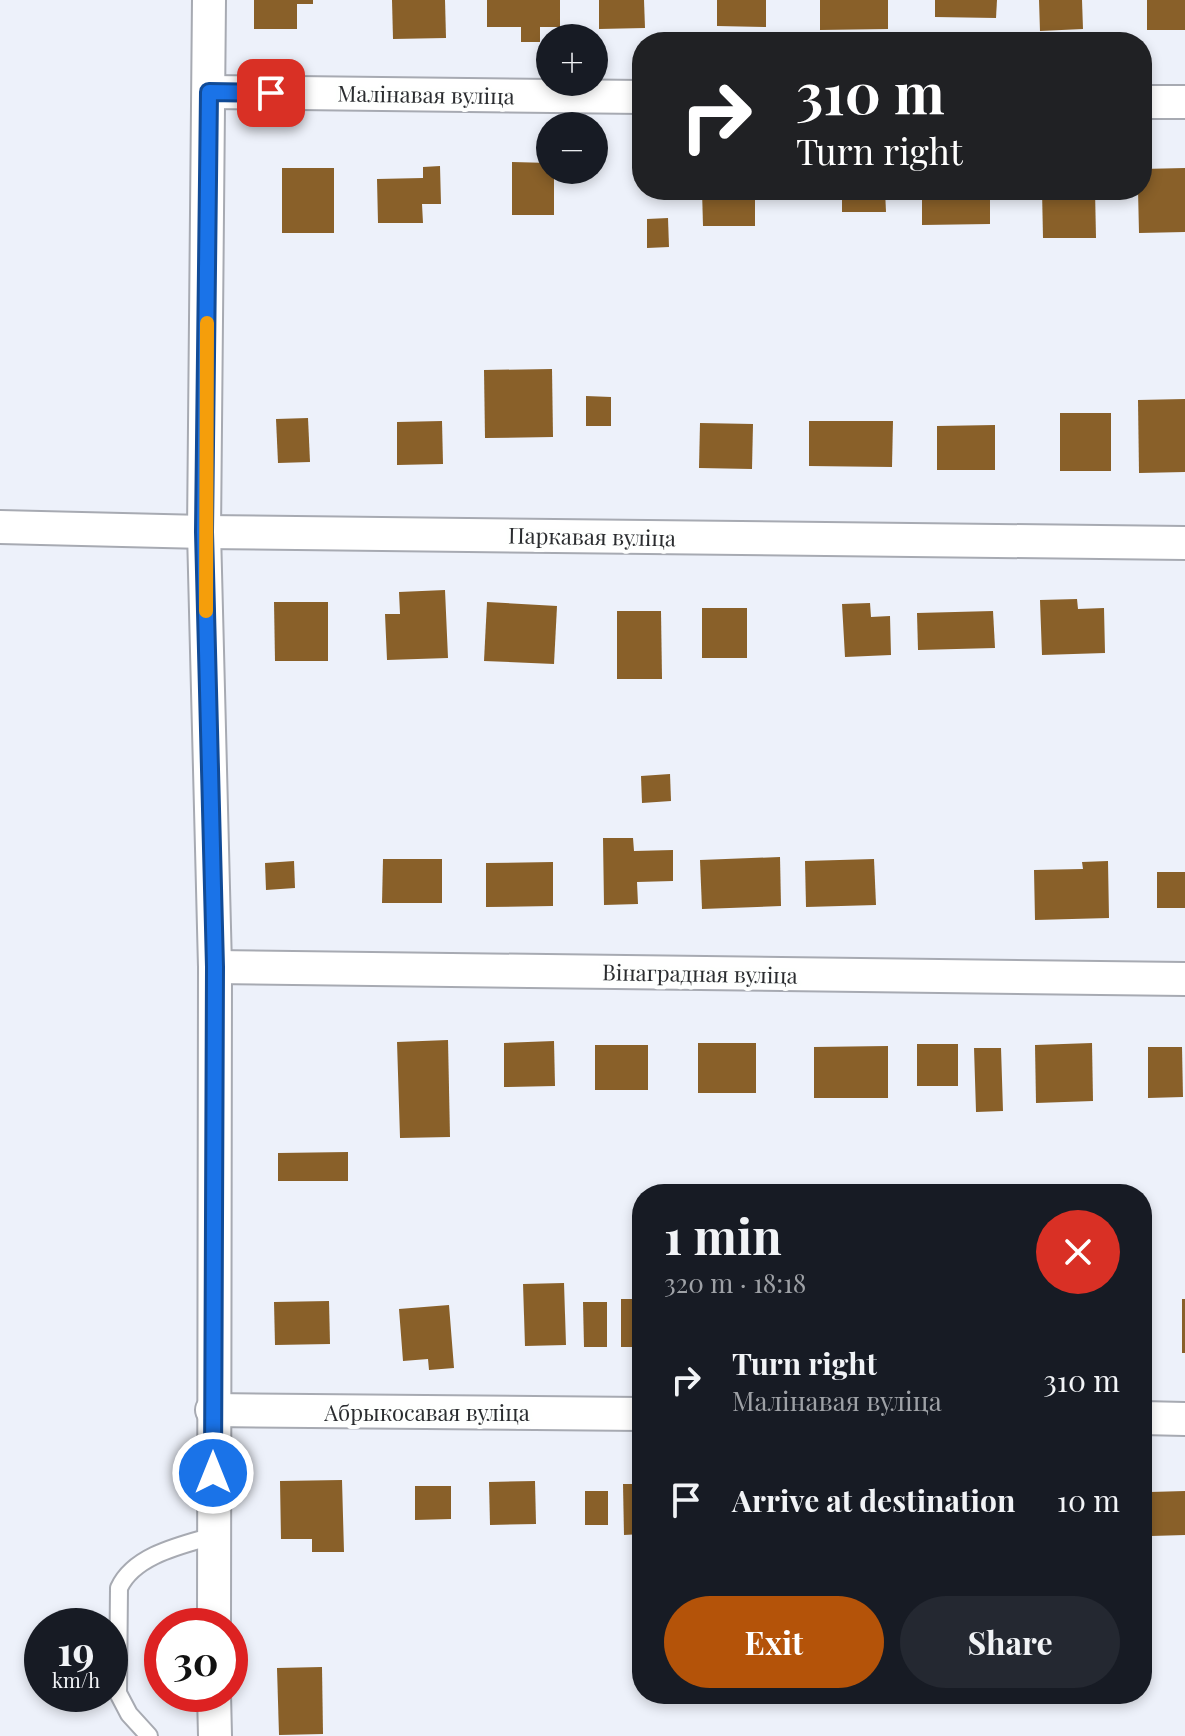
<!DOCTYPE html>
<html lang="en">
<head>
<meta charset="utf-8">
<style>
	body { margin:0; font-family:"Playfair Display",serif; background:#242831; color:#f1f3f6; height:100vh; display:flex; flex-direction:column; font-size:30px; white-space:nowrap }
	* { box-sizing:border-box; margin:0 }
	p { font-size:26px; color:#9ea1a6 }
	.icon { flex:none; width:44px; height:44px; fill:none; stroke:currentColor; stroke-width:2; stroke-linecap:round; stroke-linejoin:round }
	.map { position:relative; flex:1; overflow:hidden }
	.side { position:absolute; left:632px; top:1184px; width:520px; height:520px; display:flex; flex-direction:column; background:#171b24; border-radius:32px; box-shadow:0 4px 12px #0003 }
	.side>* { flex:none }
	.hud { position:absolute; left:632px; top:32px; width:520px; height:168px; border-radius:32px; box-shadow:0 4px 12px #0003; background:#202124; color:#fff; overflow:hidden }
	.tools { position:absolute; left:536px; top:24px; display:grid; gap:16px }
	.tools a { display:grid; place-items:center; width:72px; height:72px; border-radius:50%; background:#171b24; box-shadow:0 4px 12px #0003; font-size:40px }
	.speed { position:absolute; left:24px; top:1608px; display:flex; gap:16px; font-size:40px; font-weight:700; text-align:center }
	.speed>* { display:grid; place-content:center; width:104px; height:104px; border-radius:50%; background:#171b24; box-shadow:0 4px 12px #0003; line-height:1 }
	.speed small { font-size:20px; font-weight:400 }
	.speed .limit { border:12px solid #d22; background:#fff; color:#111 }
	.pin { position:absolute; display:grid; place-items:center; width:68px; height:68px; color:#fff; margin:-34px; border-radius:16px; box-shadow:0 4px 12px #0006 }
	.me { position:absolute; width:88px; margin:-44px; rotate:0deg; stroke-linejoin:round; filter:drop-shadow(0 0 6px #0008) }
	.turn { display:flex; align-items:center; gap:28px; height:168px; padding:0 32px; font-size:36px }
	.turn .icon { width:104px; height:104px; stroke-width:2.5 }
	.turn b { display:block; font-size:56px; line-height:68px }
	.round { display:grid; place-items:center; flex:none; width:84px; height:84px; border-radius:42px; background:#242831 }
	.head { display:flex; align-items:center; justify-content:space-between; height:136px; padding:0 32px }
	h1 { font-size:48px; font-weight:700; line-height:60px }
	.cta { display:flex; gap:16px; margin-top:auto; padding:16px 32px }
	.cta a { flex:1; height:92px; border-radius:48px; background:#b45309; color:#fff; font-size:32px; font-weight:700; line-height:92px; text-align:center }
	.cta a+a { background:#242831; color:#f1f3f6 }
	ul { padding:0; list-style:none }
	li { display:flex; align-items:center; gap:24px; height:120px; padding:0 32px }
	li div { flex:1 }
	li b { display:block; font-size:30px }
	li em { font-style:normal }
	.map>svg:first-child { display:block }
	.building { fill:#896029 }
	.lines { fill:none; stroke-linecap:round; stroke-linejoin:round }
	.lane-casing { stroke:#a7aab2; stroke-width:20 }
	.street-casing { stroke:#a7aab2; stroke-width:36 }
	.lane { stroke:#fff; stroke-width:16 }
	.street { stroke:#fff; stroke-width:32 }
	.route-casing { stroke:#114b97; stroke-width:20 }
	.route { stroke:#1a73e8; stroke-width:14 }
	.slow { stroke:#f59e0b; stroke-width:14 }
	.labels { text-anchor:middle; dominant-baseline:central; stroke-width:8; stroke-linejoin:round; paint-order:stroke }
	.street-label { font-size:22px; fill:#2a2c2f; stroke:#fefffe }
</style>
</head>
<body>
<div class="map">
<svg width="1185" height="1736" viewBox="0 0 1185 1736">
	<rect width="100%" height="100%" fill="#edf1fa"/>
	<g class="building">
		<polygon points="254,0 313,0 313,4 297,4 297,29 254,29"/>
		<polygon points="392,0 445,0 446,38 393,39"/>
		<polygon points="487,0 560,0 560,27 540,27 540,42 521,42 521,27 487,27"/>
		<polygon points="599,0 644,0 645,28 599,29"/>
		<polygon points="717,0 766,0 766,27 717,26"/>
		<polygon points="820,0 888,0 888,29 820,30"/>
		<polygon points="935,0 997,0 996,18 935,17"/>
		<polygon points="1039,0 1082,0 1083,29 1040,31"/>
		<rect x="1147" y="0" width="38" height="30"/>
		<polygon points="512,162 550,163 550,170 554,170 554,215 512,215"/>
		<polygon points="440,166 441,204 422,204 423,223 378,223 377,179 423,178 423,167"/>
		<rect x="282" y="168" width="52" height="65"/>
		<polygon points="1185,168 1185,232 1139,233 1138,190 1142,190 1142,169"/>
		<polygon points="702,190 755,190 755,226 703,226"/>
		<polygon points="842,190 885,190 886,212 842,212"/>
		<polygon points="922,190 990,190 990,224 922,225"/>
		<polygon points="1042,190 1095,190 1096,238 1043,238"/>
		<polygon points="668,218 669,247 647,248 647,219"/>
		<polygon points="552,369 553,437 485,438 484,370"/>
		<polygon points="586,396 611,397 611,426 586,426"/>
		<polygon points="1185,399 1185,472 1139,473 1138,400"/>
		<rect x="1060" y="413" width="51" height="58"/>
		<polygon points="308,418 310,462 278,463 276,419"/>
		<polygon points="442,421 443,464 397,465 397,422"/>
		<polygon points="809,421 893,421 892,467 809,466"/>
		<polygon points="700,423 753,424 752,469 699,468"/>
		<polygon points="995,425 995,470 937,470 937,426"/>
		<polygon points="445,590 448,658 387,660 385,614 400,614 399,592"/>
		<polygon points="1077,599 1078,609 1104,608 1105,653 1042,655 1040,600"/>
		<polygon points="274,602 328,602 328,661 275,661"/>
		<polygon points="487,602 557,606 554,664 484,661"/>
		<polygon points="870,603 871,617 890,616 891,655 845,657 842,604"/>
		<rect x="702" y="608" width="45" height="50"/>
		<polygon points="617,611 661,611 662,679 617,679"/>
		<polygon points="993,611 995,648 918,650 917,613"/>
		<polygon points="670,774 671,801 642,803 641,776"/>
		<polygon points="603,838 633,838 634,851 673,850 673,881 637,882 638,904 604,905"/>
		<polygon points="780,857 781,906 702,909 700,860"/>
		<polygon points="383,859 442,859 442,903 382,903"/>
		<polygon points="874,859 876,905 806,907 805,861"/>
		<polygon points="294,861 295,888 266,890 265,863"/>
		<polygon points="1108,861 1109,918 1035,920 1034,870 1083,869 1082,862"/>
		<polygon points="553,862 553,906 486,907 486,863"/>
		<rect x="1157" y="872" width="28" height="36"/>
		<polygon points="448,1040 450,1137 400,1138 397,1042"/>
		<polygon points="554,1041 555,1086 504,1087 504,1043"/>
		<rect x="698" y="1043" width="58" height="50"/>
		<polygon points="1092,1043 1093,1101 1036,1103 1035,1045"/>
		<rect x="917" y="1044" width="41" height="42"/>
		<rect x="595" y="1045" width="53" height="45"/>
		<polygon points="888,1046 888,1098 814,1098 814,1047"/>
		<polygon points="1148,1047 1182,1047 1183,1097 1148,1098"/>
		<polygon points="974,1048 1001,1048 1003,1111 976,1112"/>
		<polygon points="348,1152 348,1181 278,1181 278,1153"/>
		<polygon points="564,1283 566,1345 525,1346 523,1284"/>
		<rect x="621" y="1299" width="21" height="48"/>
		<rect x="1182" y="1299" width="3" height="54"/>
		<polygon points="329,1301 330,1344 275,1345 274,1302"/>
		<polygon points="583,1302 607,1302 607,1347 584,1347"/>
		<polygon points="449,1305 454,1368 429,1370 428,1359 403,1361 399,1309"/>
		<polygon points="342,1480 344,1552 312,1552 312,1539 281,1539 280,1481"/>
		<polygon points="535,1481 536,1524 490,1525 489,1482"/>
		<polygon points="623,1484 642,1484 642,1534 624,1535"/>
		<polygon points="415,1486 451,1486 451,1519 415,1520"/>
		<rect x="585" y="1491" width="23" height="34"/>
		<polygon points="1185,1491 1185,1535 1151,1536 1150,1492"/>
		<polygon points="322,1667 323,1734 279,1735 277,1668"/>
		<rect x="814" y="1694" width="46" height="6"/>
	</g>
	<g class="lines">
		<defs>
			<path id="lane" d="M149,1736L129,1714L118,1693L119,1588C134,1555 182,1545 213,1536"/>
			<g id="street">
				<polyline points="209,0 204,532 215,967 214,1626"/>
				<polyline points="209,92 642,97"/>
				<polyline points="1142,102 1185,102"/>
				<polyline points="0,527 204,532 1185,543"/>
				<polyline points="215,967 1185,979"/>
				<polyline points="212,1410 642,1414"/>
				<polyline points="1142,1418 1185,1419"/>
				<polyline points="214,1694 215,1736"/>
			</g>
		</defs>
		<use href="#lane" class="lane-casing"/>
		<use href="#street" class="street-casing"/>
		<use href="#lane" class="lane"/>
		<use href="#street" class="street"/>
	</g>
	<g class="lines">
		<defs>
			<polyline id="route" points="213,1473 215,967 204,532 209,92 271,93"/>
		</defs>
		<use href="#route" class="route-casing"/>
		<use href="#route" class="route"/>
		<polyline class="slow" points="206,611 207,323"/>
	</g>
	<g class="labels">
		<g class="street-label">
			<text transform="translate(426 94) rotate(1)">Малінавая вуліца</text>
			<text transform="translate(592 536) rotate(1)">Паркавая вуліца</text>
			<text transform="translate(700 973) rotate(1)">Вінаградная вуліца</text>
			<text x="427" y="1412">Абрыкосавая вуліца</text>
		</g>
	</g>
</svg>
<div class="tools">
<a>+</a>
<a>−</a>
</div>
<div class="speed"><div>19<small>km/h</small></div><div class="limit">30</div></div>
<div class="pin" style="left:271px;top:93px;background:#d93025"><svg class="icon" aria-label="arrive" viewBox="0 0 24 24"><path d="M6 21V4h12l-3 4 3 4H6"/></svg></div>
<svg class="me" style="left:213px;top:1473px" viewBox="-20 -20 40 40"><circle r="17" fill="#1a73e8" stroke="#fff" stroke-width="3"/><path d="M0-11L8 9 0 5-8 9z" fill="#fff"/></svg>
<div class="hud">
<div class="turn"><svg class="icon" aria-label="right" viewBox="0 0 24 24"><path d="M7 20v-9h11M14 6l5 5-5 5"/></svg><div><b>310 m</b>Turn right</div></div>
</div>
<section class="side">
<div class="head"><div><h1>1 min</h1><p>320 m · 18:18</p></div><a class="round" style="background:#d93025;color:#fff"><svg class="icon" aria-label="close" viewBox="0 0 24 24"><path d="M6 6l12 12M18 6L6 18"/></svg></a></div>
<ul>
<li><svg class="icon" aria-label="right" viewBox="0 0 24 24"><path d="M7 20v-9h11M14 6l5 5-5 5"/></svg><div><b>Turn right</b><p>Малінавая вуліца</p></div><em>310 m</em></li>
<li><svg class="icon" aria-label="arrive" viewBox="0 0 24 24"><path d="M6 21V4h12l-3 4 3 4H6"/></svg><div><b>Arrive at destination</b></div><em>10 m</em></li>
</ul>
<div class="cta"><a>Exit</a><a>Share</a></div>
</section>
</div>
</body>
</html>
